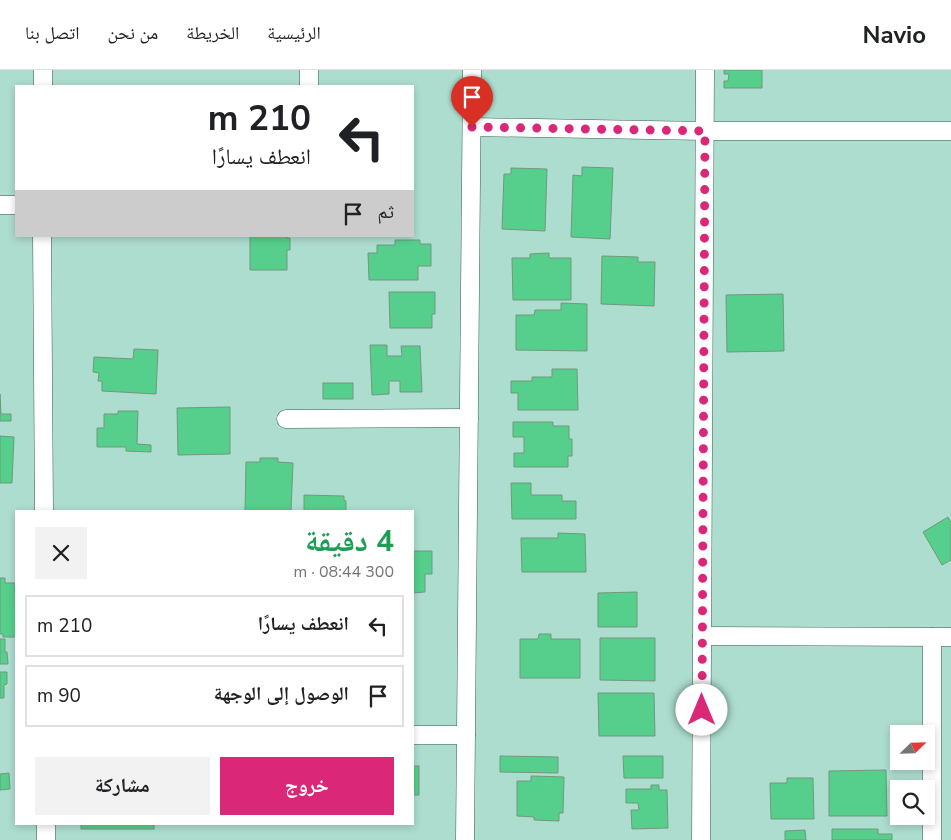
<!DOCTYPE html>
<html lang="ar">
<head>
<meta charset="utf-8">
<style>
	body { margin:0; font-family:"Nunito Sans","Noto Naskh Arabic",sans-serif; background:#f2f2f2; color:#202124; direction:rtl; height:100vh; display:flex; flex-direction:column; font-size:19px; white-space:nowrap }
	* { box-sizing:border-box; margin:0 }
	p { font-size:16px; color:#757577 }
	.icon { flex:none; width:28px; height:28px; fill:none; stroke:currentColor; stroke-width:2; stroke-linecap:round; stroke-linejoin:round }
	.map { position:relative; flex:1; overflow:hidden; direction:ltr }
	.drawer { position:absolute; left:15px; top:440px; width:399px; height:315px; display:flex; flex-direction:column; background:#fff; border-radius:0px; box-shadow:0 2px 8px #0003; direction:rtl }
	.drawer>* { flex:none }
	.top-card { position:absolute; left:15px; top:15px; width:399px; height:152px; border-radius:0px; box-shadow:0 2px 8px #0003; direction:rtl; background:#fff; color:#202124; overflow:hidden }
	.needle { width:32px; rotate:67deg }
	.controls { position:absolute; left:890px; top:655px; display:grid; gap:10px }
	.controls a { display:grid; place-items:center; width:45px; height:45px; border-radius:0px; background:#fff; box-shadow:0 2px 8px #0003; font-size:25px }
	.pin { position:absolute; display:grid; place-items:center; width:42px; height:42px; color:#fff; margin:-51px -21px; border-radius:50% 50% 50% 0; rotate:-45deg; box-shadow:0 0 5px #0007 }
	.pin .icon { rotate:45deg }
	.me { position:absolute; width:55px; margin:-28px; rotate:0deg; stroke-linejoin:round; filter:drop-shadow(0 0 4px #0008) }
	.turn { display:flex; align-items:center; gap:18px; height:105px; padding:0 20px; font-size:22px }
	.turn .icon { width:65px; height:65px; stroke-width:2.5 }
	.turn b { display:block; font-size:35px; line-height:42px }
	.then { display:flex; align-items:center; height:48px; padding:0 20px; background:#0003; gap:10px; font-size:19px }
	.round { display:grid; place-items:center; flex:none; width:52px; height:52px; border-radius:0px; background:#f2f2f2 }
	.headline { display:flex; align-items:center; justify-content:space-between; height:85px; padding:0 20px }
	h1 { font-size:30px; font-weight:700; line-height:38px; color:#1e9e55 }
	.action { display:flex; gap:10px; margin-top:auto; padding:10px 20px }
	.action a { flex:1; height:58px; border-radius:0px; background:#db2777; color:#fff; font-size:20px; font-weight:700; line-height:58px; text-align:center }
	.action a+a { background:#f2f2f2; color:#202124 }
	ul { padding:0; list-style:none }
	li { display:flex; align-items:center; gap:15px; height:62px; margin:0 10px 8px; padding:0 10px; border:2px solid #e0e0e0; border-radius:0px }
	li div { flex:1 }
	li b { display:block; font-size:19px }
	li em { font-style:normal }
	header { display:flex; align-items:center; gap:30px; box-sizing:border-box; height:70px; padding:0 25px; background:#fff; border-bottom:1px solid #e0e0e0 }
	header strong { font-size:24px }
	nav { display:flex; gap:28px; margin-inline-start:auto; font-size:18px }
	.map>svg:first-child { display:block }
	.building { fill:#56cf8c; stroke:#73977f }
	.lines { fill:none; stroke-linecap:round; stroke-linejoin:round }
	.street-casing { stroke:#356156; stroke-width:19 }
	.street { stroke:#fff; stroke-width:18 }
	.route { stroke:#db2777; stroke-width:9; stroke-dasharray:0 16.2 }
</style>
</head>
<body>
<header>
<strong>Navio</strong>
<nav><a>الرئيسية</a><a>الخريطة</a><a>من نحن</a><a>اتصل بنا</a></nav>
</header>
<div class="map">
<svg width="951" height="770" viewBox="0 0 951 770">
	<rect width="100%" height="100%" fill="#adddcf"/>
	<g class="building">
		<polygon points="724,0 762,0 762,18 724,18 724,11 728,11 729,4 724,4"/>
		<polygon points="582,97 613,98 610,169 571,167 573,105 582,106"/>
		<polygon points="511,98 547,99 545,161 502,159 504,104 511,104"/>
		<polygon points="250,166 287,166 287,168 290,168 290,180 287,180 287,200 250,200"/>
		<polygon points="395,170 420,170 420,174 431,174 431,196 418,196 418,210 369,210 368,183 377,183 377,175 395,175"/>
		<polygon points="549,183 549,188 571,188 571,230 513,230 512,188 530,188 530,184"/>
		<polygon points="602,186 638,187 638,192 655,192 654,236 601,234"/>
		<polygon points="389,222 435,222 435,244 432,244 432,258 390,258"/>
		<polygon points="783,224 784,281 727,282 726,225"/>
		<polygon points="561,233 587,234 587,281 516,280 516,245 534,245 535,240 561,240"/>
		<polygon points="370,275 387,275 387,286 402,286 401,276 420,276 422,322 400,322 400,311 389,311 389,324 372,325"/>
		<polygon points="134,279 158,280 156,324 102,321 102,311 98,311 99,303 93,302 94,287 133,289"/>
		<polygon points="552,299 577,299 578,340 518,340 518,323 511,323 511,311 532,311 532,307 552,307"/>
		<rect x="323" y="313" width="30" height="16"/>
		<polygon points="0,324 1,344 11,344 11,351 0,351"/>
		<polygon points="230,337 230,384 178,385 177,338"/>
		<polygon points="118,341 138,341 137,374 151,375 151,382 126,381 126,377 97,377 97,358 104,358 104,344 118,344"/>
		<polygon points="513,352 553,352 553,356 569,356 569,369 572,369 572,386 568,386 568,397 514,397 514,383 524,383 524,367 513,367"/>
		<polygon points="0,366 14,367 12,413 0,413"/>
		<polygon points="260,388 278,388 278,392 293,393 291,441 245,441 246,392 260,392"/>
		<polygon points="511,413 531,413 531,425 562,425 562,431 576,431 576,449 512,449"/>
		<polygon points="304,425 344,426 344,430 346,431 346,441 304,441"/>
		<polygon points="948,447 951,453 951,490 942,495 923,462"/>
		<polygon points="558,463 585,464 586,502 522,502 521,468 558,468"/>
		<polygon points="412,481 432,481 432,504 425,504 425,522 412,523"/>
		<polygon points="0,508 5,508 5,513 15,513 16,567 3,567 3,564 0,564"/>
		<polygon points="637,522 637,557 598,557 598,523"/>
		<polygon points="539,564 551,564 551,569 580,569 580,608 520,608 520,569 538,569"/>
		<polygon points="600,568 655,568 655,611 600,610"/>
		<polygon points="0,569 5,569 5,582 7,582 8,594 0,594"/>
		<polygon points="0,602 7,602 7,614 4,615 4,628 0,628"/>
		<polygon points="598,623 654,623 655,666 599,666"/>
		<polygon points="500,686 558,687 558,703 500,702"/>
		<polygon points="623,686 663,686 663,708 624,708"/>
		<rect x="412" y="696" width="7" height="29"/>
		<polygon points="886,700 887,746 829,746 829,701"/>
		<polygon points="9,703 10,719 0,720 0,704"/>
		<polygon points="531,706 564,707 563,743 559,743 559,751 534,750 534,747 517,746 517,711 531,711"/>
		<polygon points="787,708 813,708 814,749 771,749 770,713 787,713"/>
		<polygon points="651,715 659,715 659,720 667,720 668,758 632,759 631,740 639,740 638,733 626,733 626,719 651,719"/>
		<rect x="81" y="754" width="73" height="5"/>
		<polygon points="832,759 878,759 878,764 892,764 892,770 832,770"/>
		<polygon points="805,760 806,770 785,770 785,761"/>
	</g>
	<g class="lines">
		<defs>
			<g id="street">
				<polyline points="43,16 43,0"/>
				<polyline points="309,16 309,0"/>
				<polyline points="472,57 705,61 951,61"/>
				<polyline points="0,135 16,135"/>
				<polyline points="42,166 44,441"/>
				<polyline points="286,349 469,348"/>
				<polyline points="702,566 951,567"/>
				<polyline points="412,665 466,665"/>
				<polyline points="46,754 46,770"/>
				<polyline points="465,770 472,0"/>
				<polyline points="701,770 705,0"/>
				<polyline points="932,770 932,567"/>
			</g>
		</defs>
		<use href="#street" class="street-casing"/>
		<use href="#street" class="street"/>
	</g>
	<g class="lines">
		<polyline class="route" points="472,57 705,61 702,640"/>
	</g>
</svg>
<div class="controls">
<a><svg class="needle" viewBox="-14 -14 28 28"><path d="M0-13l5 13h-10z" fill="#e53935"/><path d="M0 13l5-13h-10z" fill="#757577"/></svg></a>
<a><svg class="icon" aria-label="search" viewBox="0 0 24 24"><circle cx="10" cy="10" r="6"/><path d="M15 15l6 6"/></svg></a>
</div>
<div class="pin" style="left:472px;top:57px;background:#d93025"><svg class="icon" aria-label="arrive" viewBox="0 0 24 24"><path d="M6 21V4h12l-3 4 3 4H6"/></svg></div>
<svg class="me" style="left:702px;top:640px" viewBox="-20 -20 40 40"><circle r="19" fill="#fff"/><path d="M0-13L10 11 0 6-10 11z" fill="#db2777"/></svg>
<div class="top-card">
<div class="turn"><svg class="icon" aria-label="left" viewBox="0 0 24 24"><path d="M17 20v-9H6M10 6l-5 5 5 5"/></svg><div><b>210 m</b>انعطف يسارًا</div></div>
<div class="then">ثم<svg class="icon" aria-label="arrive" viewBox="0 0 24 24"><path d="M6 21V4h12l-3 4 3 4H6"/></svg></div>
</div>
<section class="drawer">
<div class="headline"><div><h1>4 دقيقة</h1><p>300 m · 08:44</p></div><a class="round"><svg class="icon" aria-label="close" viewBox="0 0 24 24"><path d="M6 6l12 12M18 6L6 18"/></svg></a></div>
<ul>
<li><svg class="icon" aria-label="left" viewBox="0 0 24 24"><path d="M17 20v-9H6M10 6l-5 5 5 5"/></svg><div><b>انعطف يسارًا</b></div><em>210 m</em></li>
<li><svg class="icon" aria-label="arrive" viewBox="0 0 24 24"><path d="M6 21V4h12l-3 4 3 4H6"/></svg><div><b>الوصول إلى الوجهة</b></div><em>90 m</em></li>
</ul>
<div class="action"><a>خروج</a><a>مشاركة</a></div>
</section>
</div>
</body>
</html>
